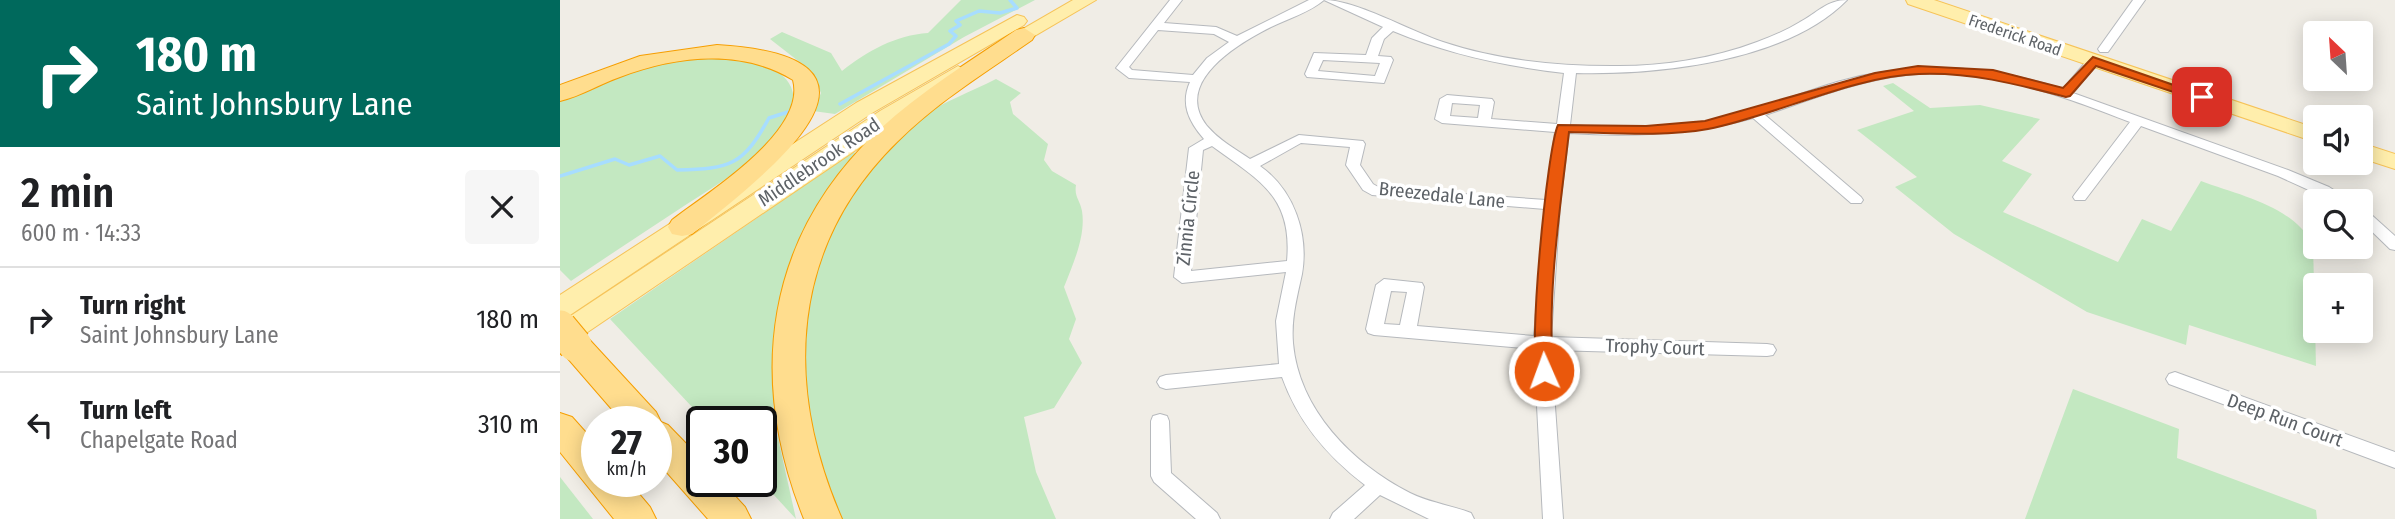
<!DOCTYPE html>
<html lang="en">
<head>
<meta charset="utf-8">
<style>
	body { margin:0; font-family:"Fira Sans Condensed",sans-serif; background:#f6f6f6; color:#202124; height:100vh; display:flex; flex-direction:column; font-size:26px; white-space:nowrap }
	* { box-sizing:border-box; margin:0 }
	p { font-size:23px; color:#757577 }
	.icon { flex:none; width:38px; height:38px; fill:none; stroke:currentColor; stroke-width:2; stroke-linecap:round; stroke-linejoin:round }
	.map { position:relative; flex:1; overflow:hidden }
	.side { display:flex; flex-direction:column; background:#fff; width:560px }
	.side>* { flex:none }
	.top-card { background:#00695c; color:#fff; overflow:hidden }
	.needle { width:46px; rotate:335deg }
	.tools { position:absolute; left:1743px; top:21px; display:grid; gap:14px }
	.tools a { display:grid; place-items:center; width:70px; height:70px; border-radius:7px; background:#fff; box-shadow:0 4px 18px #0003; font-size:35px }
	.speed { position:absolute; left:21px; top:406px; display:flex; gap:14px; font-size:35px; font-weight:700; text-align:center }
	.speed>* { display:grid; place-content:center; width:91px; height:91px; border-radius:50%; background:#fff; box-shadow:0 4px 18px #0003; line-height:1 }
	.speed small { font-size:18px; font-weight:400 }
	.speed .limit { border:4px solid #111; border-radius:10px; background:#fff; color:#111 }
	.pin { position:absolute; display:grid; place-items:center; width:60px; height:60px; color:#fff; margin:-30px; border-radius:14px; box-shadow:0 4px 10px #0006 }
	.me { position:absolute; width:77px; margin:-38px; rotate:358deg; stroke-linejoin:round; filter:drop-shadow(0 0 5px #0008) }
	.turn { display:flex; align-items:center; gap:24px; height:147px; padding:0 21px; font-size:32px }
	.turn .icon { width:91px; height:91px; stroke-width:2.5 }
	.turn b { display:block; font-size:49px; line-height:60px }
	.round { display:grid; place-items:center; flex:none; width:74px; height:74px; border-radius:7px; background:#f6f6f6 }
	.overview { display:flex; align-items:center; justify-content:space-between; height:119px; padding:0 21px }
	h1 { font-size:42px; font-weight:600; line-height:52px }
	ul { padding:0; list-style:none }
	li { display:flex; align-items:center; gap:21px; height:105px; padding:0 21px; border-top:2px solid #e0e0e0 }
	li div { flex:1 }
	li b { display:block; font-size:26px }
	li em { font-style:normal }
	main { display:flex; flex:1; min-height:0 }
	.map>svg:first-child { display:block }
	.green { fill:#c3e8c1 }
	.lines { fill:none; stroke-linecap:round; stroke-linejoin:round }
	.stream { stroke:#a7ddff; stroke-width:3.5 }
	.street-casing { stroke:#b6b9bd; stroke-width:2 }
	.primary-casing { stroke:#f6c358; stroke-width:2 }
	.highway-casing { stroke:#f69e00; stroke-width:2 }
	.street { fill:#fff; fill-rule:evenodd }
	.primary { fill:#ffeeac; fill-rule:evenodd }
	.highway { fill:#ffdd8e; fill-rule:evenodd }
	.highway-bridge-casing { stroke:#f69e00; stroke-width:35; stroke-linecap:butt }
	.highway-bridge { stroke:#ffdd8e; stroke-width:33 }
	.route { fill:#ea580c; stroke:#983908; stroke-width:2 }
	.labels { text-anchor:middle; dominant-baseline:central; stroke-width:7; stroke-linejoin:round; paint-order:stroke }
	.far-street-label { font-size:16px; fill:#5d6267; stroke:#fff }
	.street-label { font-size:19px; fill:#5d6267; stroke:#fff }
</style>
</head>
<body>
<main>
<section class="side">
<div class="top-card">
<div class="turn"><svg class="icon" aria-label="right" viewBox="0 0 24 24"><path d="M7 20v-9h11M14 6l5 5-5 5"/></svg><div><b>180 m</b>Saint Johnsbury Lane</div></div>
</div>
<div class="overview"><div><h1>2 min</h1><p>600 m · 14:33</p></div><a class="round"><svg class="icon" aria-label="close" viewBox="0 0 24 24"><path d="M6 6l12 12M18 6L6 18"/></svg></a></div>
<ul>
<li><svg class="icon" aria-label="right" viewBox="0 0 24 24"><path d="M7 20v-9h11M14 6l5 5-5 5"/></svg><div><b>Turn right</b><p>Saint Johnsbury Lane</p></div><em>180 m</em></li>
<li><svg class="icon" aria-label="left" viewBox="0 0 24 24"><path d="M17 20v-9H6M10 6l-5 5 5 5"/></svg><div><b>Turn left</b><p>Chapelgate Road</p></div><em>310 m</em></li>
</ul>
</section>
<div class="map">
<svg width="1835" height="519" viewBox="0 0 1835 519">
	<rect width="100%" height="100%" fill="#f0ede6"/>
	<g class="green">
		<path d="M401,0H475L404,37L275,114L253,111L261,93L251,71L210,39L222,32L271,53L282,71C307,51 336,35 368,33Z"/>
		<path d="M155,55C179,60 220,61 231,87C241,110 218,137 202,151C180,171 152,188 127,204C88,230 49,255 11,281L0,270V98L81,68Z"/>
		<path d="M436,79L461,93L450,102L453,114L488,144L484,160L492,171L516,185C514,197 520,200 522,211C526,236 513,264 504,287L516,319L509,339L522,363L494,408L464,417L476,472L496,519H281C231,400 227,272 312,168C327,150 341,132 360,118C382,102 411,92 436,79Z"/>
		<path d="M1333,83L1370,108L1420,105L1480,119L1442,161L1472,174L1443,212L1558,262L1582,219L1611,231L1641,181C1681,196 1731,205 1753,244L1756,366L1629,325L1626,345L1527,312L1394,234L1335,187L1357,177L1297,130L1354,111L1323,86Z"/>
		<polygon points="293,152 299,154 252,216 218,304 213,416 236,519 201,481 201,422 146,422 50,319"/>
		<polygon points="1513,389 1619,429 1617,458 1756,510 1757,519 1465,519"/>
		<polygon points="0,477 33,519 0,519"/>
	</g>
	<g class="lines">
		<g class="stream">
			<polyline points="280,104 389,44 396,36 390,31 400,25 396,21 419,11 440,13 457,8 450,0"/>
			<path d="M0,176L55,159L69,165L100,156L117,170C171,169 183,165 209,118L228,112"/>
		</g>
		<defs>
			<g id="street">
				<path d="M610,0H622L604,23L656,27L677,36L749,0H764C750,12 728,19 711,27C679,43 612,82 647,126C659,140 675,149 690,159L739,135L803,141L805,144L800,165L813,184L820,188L986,200L995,132L882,123L875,119L880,99L887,95L932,99L934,102L931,119L997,124L1004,73C944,66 888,54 833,31L824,39L818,56L831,57L833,60L824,83L747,77L745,74L754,53L806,55L812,38L823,27L764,0C796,0 850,31 883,42C937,60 994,66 1051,66C1099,67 1152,59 1197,42C1211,37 1227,30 1240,22C1257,13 1267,0 1287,0C1226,62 1098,75 1016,73L1010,125C1056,128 1103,129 1149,121C1193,113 1234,95 1277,82C1353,60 1427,64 1503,89L1529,58L1533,57L1539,61L1513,93L1728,170L1769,187L1791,201H1773L1718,176L1581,126L1525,200H1515L1513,197L1515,194L1570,122C1495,93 1415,63 1332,77C1289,84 1247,101 1205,115L1301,197L1303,200L1301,203H1291L1193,118C1133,135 1071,137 1009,133L1000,205L991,337L1207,344L1213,345L1216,350L1213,355L1207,356L991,350L1003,519H983L974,349L814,335L808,333L806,329L816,285L824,279L862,283L864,287L857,326L974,336L985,209L812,195L803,190L786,165L790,147L741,143L700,166C734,190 749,234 742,274C737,297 731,319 733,343C739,410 792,463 850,493C870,503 891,505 911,513L914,519H869L820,495L794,519H770L773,513L805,485C767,456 738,422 722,377L606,389L600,387L597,382L600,377L606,375L719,364L716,321L726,272L622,283L614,277L629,148L644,139C629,122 620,104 630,82L569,78L556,68ZM598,30L654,34L669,42L647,58L633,75L572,70L569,67ZM763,60L820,63L815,76L758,71ZM892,103L920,105L918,118L890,116ZM652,146C698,180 733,195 727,261L631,271L643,150ZM831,291L847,292L840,325L824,324Z"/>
				<polygon points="1573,0 1585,0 1548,52 1540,52 1538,49"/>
				<polygon points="1801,208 1806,210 1835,236 1835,250 1830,249 1801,221"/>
				<polygon points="1615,372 1835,452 1835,468 1609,384 1606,379 1609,374"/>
				<polygon points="600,414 607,416 609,421 611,473 657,513 660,519 636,519 594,482 591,476 591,421 593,416"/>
			</g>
			<g id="primary">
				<polygon points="513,0 536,0 447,52 433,52 430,48"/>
				<polygon points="1346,0 1374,0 1755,128 1755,142 1348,4"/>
				<polygon points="457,15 464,17 467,21 464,25 312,113 10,315 0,318 0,295 296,103"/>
				<polygon points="398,66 408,72 405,76 10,344 0,348 0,323 320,111"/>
				<polygon points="1801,143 1835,154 1835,169 1801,158"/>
			</g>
			<g id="highway">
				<path d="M464,28L475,35L472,40C426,72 377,102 337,142C229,248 224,386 282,519H244C187,377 205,237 319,130C361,91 409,62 456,30Z"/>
				<path d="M157,45C362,57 207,173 132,234L122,236L112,234L108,227L112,220C148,192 247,132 233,80C181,48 116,56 60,77C40,84 21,96 0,101V85L80,56Z"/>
				<polygon points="15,333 26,336 96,412 101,422 108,425 142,460 142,481 161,481 185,507 191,519 148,519 96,460 96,422 63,422 4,354 0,343 4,336"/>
				<polygon points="0,413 12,417 37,445 37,481 68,481 90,507 96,519 54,519 0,452"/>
			</g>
		</defs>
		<use href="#street" class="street-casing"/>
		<use href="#primary" class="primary-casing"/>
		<use href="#highway" class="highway-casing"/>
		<use href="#street" class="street"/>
		<use href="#primary" class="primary"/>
		<use href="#highway" class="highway"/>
		<defs>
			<polyline id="highway-bridge" points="0,327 15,345"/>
		</defs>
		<use href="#highway-bridge" class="highway-bridge-casing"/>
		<use href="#highway-bridge" class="highway-bridge"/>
	</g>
	<path class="route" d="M1533,57L1648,97L1637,100L1536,66L1510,96L1506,97C1456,84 1411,72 1359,74C1294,76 1214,116 1148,129C1103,137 1055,133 1009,132C1000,210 987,293 993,371L984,378L978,376C967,357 987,148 998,125L1086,126L1145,121L1315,73L1358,66L1433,70L1503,88Z"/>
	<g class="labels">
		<g class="far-street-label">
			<text transform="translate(1455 35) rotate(19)">Frederick Road</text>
		</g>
		<g class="street-label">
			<text transform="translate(259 162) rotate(-34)">Middlebrook Road</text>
			<text transform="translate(882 195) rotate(6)">Breezedale Lane</text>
			<text transform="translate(628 218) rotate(-84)">Zinnia Circle</text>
			<text transform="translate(1095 347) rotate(2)">Trophy Court</text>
			<text transform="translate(1725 420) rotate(20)">Deep Run Court</text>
		</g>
	</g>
</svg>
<div class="tools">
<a><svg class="needle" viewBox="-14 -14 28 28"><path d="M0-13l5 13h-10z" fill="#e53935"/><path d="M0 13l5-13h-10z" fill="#757577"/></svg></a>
<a><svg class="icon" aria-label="sound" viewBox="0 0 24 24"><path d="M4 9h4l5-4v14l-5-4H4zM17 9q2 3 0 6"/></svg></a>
<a><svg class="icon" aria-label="search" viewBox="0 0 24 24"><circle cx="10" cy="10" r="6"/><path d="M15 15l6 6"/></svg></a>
<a>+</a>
</div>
<div class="speed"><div>27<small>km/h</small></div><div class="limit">30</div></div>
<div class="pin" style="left:1642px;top:97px;background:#d93025"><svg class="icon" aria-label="arrive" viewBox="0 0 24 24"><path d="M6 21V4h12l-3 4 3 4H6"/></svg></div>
<svg class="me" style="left:984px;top:371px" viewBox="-20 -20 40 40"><circle r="17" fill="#ea580c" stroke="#fff" stroke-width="3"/><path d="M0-11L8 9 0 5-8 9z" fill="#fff"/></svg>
</div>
</main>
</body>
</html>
